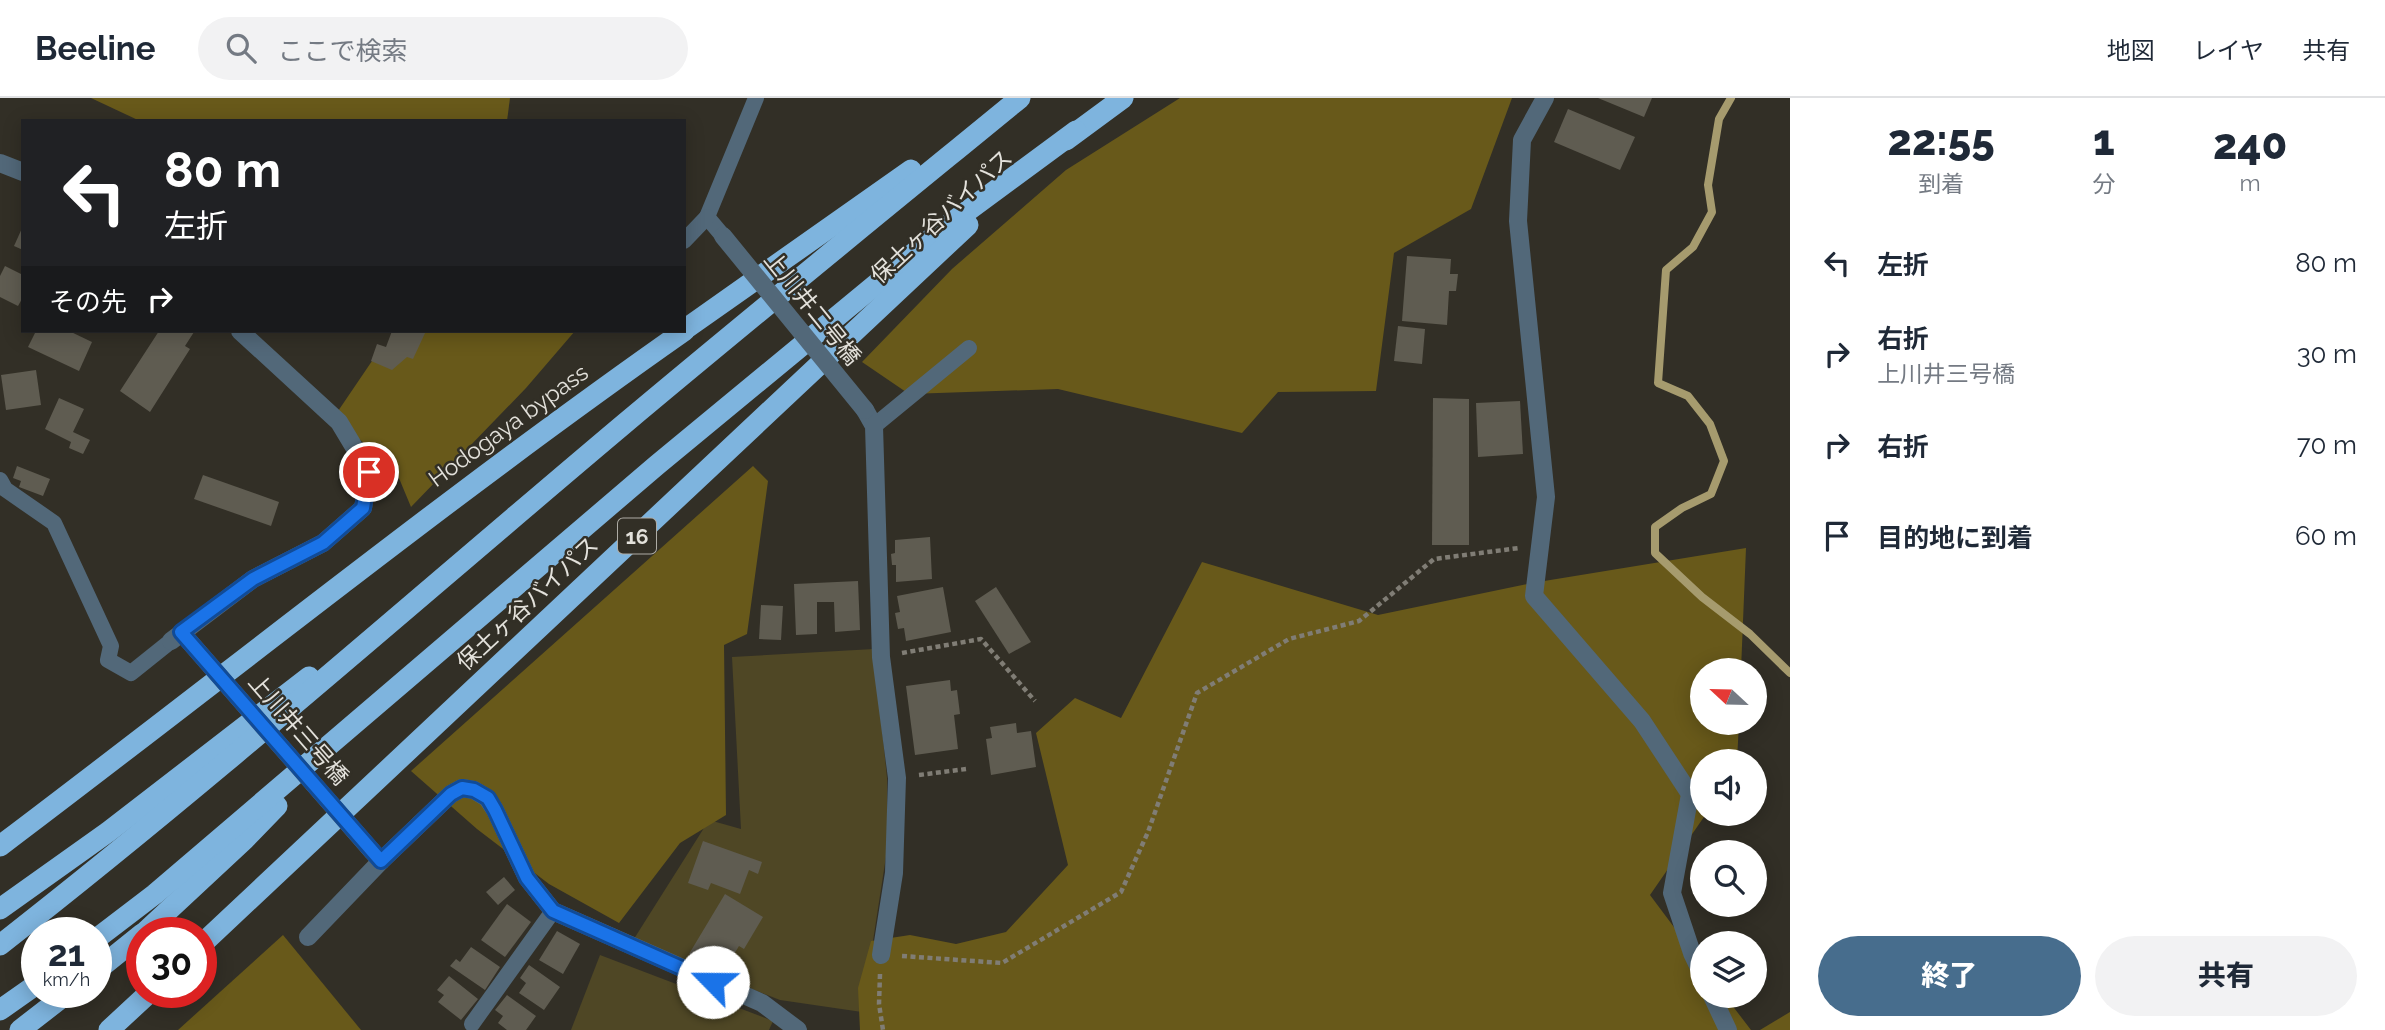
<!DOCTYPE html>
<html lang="ja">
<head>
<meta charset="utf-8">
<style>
	body { margin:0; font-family:Raleway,"Noto Sans JP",sans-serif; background:#f2f2f3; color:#1f2937; height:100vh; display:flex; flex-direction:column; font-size:26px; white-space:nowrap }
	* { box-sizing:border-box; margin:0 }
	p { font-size:23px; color:#747a83 }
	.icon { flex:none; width:38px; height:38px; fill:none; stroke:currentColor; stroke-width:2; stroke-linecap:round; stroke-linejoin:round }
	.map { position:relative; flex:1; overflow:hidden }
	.details { display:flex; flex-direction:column; background:#fff; width:595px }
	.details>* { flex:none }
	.guide { position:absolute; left:21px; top:21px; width:665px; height:214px; border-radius:0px; box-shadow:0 4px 18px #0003; background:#202124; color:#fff; overflow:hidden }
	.needle { width:46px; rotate:292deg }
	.tools { position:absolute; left:1690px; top:560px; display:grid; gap:14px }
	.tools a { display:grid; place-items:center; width:77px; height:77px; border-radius:50%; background:#fff; box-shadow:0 4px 18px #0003; font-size:35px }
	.speed { position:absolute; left:21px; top:819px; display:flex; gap:14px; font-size:35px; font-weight:700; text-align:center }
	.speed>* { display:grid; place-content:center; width:91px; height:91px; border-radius:50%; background:#fff; box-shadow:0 4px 18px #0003; line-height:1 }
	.speed small { font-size:18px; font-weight:400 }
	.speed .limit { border:10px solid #d22; background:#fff; color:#111 }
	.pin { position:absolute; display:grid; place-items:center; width:60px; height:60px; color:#fff; margin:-30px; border:4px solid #fff; border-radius:50%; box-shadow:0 2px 7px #0007 }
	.me { position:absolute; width:77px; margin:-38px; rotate:293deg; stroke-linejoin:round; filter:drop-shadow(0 0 5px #0008) }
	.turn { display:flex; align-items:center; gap:24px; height:147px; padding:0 28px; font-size:32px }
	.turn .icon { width:91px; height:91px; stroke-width:2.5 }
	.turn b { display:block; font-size:49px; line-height:60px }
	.then { display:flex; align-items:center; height:66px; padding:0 28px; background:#0003; gap:14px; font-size:26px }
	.eta { display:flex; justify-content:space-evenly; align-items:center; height:119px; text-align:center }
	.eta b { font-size:42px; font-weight:800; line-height:49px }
	.button { display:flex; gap:14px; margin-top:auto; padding:14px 28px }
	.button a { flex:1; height:80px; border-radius:42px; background:#476d8d; color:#fff; font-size:28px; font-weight:800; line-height:80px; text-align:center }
	.button a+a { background:#f2f2f3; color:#1f2937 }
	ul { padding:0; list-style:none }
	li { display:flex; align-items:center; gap:21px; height:91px; padding:0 28px }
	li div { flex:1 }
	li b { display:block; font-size:26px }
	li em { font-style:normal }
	header { display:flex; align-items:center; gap:42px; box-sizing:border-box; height:98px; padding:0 35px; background:#fff; border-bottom:2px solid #e0e1e3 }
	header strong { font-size:33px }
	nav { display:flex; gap:38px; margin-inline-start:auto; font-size:24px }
	.search { width:490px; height:63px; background:#f2f2f3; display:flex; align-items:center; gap:18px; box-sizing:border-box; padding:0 24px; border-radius:38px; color:#747a83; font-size:26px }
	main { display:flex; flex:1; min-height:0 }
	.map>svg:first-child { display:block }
	.green { fill:#4f4725 }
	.forest { fill:#68591a }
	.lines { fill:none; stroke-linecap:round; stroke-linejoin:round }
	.stream { stroke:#a69b6e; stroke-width:8 }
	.building { fill:#5f5c51 }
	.path { stroke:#807d75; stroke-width:4.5; stroke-dasharray:5 3.5; stroke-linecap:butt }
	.lane { stroke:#526879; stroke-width:16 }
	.street { stroke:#526879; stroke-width:18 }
	.highway { stroke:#7eb4de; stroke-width:21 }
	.street-bridge { stroke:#526879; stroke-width:18 }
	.route-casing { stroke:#114b97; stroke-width:18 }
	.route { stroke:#1a73e8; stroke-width:12 }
	.labels { text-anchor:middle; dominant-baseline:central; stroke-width:5; stroke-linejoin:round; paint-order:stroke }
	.shield { fill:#322f26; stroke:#aeaca5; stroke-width:2 }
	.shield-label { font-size:21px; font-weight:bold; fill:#e3e1db }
	.street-label { font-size:23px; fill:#e3e1db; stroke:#322f26 }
</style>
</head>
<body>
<header>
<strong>Beeline</strong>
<div class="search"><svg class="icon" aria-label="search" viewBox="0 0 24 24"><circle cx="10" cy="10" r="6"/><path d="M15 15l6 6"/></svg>ここで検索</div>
<nav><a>地図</a><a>レイヤ</a><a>共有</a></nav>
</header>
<main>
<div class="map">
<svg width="1790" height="932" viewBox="0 0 1790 932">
	<rect width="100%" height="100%" fill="#322f26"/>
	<g class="green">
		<polygon points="874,551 887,680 887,752 862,914 780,902 632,844 709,722 741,731 732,559"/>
		<polygon points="600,857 773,923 769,932 571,932"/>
	</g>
	<g class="forest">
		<polygon points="91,0 510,0 507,23 140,23"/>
		<polygon points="1180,0 1512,0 1471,111 1394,155 1376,293 1278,294 1242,335 1058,291 909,296 862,264 952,171 1066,72"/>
		<polygon points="410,233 575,233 526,290 411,409 396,373 334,319 372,263"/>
		<polygon points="753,368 768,383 747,536 724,547 726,717 680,745 619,825 549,786 477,731 411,673"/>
		<polygon points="1746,450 1741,572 1703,572 1703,625 1739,625 1737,663 1703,663 1703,716 1706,716 1650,797 1703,868 1703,898 1725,898 1751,932 860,932 858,890 871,843 910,837 956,846 1006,834 1068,767 1036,635 1075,600 1121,620 1202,464 1378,517 1532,485"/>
		<polygon points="283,837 361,932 178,932"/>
		<polygon points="1790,914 1790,932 1760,932"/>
	</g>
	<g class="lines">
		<polyline class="stream" points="1731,0 1719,21 1708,87 1712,114 1693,149 1666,172 1658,285 1688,298 1710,326 1724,363 1711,396 1682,410 1655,429 1655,455 1702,499 1750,536 1790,575"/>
	</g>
	<g class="building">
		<polygon points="1598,0 1652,0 1644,19"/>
		<polygon points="1568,11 1635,39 1620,72 1554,44"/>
		<polygon points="23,128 23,152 14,148"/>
		<polygon points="1407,158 1451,161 1450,176 1458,176 1456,193 1449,193 1447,227 1402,223"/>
		<polygon points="5,168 23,177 23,199 18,208 0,199 0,178"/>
		<polygon points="1398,228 1425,231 1422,266 1394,263"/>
		<polygon points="36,233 69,233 92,244 79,273 28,249"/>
		<polygon points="159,233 194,234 185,248 190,251 150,314 120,293"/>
		<polygon points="392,233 426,233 413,261 407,259 392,272 371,263 377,246 386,249"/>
		<polygon points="36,272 41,307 6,312 1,277"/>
		<polygon points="59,300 84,311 73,334 90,342 83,356 69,350 71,344 45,331"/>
		<polygon points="1433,300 1469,301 1469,447 1432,447"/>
		<polygon points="1520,303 1523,356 1478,359 1476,305"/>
		<polygon points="17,368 50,381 43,398 19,389 21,383 13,380"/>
		<polygon points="203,377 279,404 271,428 194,401"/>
		<polygon points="930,439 932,481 896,484 896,467 892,467 891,456 895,455 895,442"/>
		<polygon points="858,483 860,532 835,534 834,504 817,504 817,536 796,537 794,486"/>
		<polygon points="943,489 951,534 906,543 904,530 898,531 895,515 900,514 897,498"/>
		<polygon points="996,489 1031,544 1009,556 975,503"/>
		<polygon points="761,507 783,508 781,542 759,541"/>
		<polygon points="950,582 951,593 957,592 960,616 954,617 958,651 915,657 906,588"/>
		<polygon points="1016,625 1017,635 1031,633 1036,669 991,677 986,641 992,640 990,629"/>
		<polygon points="703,743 762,764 758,776 749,772 740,796 711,785 708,792 688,785"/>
		<polygon points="504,779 515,792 498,807 486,794"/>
		<polygon points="725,796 763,819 744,851 739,848 722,876 689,856"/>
		<polygon points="507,806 531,824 505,859 481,842"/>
		<polygon points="557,833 580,846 563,876 539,862"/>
		<polygon points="471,849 500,869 485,892 450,868 456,861 460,864"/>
		<polygon points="529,867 560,889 544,912 519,895 526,885 520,880"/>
		<polygon points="449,878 478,901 461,922 438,904 444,897 437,892"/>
		<polygon points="507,897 536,918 526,932 507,932 498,925 503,918 495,912"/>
	</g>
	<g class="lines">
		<g class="path">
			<polyline points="902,555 981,541 1035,603"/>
			<polyline points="919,677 966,671"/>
			<polyline points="902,858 1002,865 1121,794 1148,734 1197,595 1289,541 1359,523 1434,461 1519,450"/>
			<polyline points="880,876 879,906 883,932"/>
		</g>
		<g class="lane">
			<polyline points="723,138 707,119 756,0"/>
			<polyline points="684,143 707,119"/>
			<polyline points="874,328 969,250"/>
			<polyline points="0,382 5,391 54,425 111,548 108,562 131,575 171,543"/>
			<polyline points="472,926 553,813"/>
		</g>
		<g class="street">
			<polyline points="1545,0 1522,42 1518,123 1546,399 1534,498 1642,623 1690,696 1672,795 1692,855 1703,878"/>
			<polyline points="0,65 23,74"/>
			<polyline points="865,312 874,328 881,559 897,680 894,775 881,857"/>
			<polyline points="171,543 253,481 323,445 363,410 369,374 339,324 240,233"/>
			<polyline points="372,753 381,763 451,696 462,690 474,692 487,700 495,712 527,780 553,813 762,905 798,932"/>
			<polyline points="308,839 381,763"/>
			<polyline points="1712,898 1728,932"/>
		</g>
		<g class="highway">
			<polyline points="1066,42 1123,0"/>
			<polyline points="684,232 911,72"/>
			<path d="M0,748C228,576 450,397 684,233"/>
			<polyline points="0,811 108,734 309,579"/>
			<polyline points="144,835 245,741 277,708"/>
			<polyline points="96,841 155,796 657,367 943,131 1076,33"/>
			<path d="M0,847C214,680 416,501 624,326C755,216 888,108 1020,0"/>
			<polyline points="201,847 968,127"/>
			<polyline points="96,873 142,836"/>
			<polyline points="0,912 37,886"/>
			<polyline points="20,932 69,894"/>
			<polyline points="109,932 150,894"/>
		</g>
		<g class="street-bridge">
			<polyline points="723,138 865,312"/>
			<polyline points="188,542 372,753"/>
		</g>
	</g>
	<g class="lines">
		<defs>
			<polyline id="route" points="369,374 363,410 323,445 253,481 181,534 381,763 451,696 462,690 474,692 488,700 495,712 527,780 553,813 713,884"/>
		</defs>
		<use href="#route" class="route-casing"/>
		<use href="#route" class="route"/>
	</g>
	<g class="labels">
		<rect class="shield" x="618" y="420.5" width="38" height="35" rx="5"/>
		<g class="shield-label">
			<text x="637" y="438">16</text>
		</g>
		<g class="street-label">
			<text transform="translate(941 118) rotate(-43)">保土ヶ谷バイパス</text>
			<text transform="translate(813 210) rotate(51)">上川井二号橋</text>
			<text transform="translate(508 327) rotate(-36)">Hodogaya bypass</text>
			<text transform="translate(527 505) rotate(-43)">保土ヶ谷バイパス</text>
			<text transform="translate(299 631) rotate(49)">上川井三号橋</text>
		</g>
	</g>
</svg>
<div class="tools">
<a><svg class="needle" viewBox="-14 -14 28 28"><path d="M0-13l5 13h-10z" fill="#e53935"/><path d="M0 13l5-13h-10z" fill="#747a83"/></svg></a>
<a><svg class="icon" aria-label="sound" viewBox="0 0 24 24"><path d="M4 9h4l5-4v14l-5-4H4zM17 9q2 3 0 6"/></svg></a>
<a><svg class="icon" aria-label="search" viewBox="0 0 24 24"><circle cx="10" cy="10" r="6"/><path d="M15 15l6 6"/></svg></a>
<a><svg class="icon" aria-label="layers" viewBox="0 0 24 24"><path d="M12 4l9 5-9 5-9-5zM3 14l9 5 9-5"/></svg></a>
</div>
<div class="speed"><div>21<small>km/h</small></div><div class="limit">30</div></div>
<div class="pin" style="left:369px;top:374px;background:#d93025"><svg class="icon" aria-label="arrive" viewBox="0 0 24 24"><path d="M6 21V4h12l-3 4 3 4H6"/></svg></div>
<svg class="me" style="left:713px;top:884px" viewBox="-20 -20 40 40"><circle r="19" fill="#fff"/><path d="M0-13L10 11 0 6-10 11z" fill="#1a73e8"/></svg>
<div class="guide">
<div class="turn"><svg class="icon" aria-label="left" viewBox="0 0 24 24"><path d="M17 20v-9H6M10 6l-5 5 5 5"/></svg><div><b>80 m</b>左折</div></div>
<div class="then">その先<svg class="icon" aria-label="right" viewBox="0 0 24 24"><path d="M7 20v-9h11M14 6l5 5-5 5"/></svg></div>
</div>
</div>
<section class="details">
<div class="eta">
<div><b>22:55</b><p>到着</p></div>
<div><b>1</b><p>分</p></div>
<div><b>240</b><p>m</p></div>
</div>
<ul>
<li><svg class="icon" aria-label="left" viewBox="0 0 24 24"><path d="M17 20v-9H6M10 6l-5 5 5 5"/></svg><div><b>左折</b></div><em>80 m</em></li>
<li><svg class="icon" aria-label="right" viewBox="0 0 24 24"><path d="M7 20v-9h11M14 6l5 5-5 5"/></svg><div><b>右折</b><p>上川井三号橋</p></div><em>30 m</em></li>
<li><svg class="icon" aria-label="right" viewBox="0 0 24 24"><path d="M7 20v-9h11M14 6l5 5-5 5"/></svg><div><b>右折</b></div><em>70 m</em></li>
<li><svg class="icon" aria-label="arrive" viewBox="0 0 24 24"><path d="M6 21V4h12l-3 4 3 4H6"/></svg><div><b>目的地に到着</b></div><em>60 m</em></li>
</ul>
<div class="button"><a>終了</a><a>共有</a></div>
</section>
</main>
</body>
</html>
